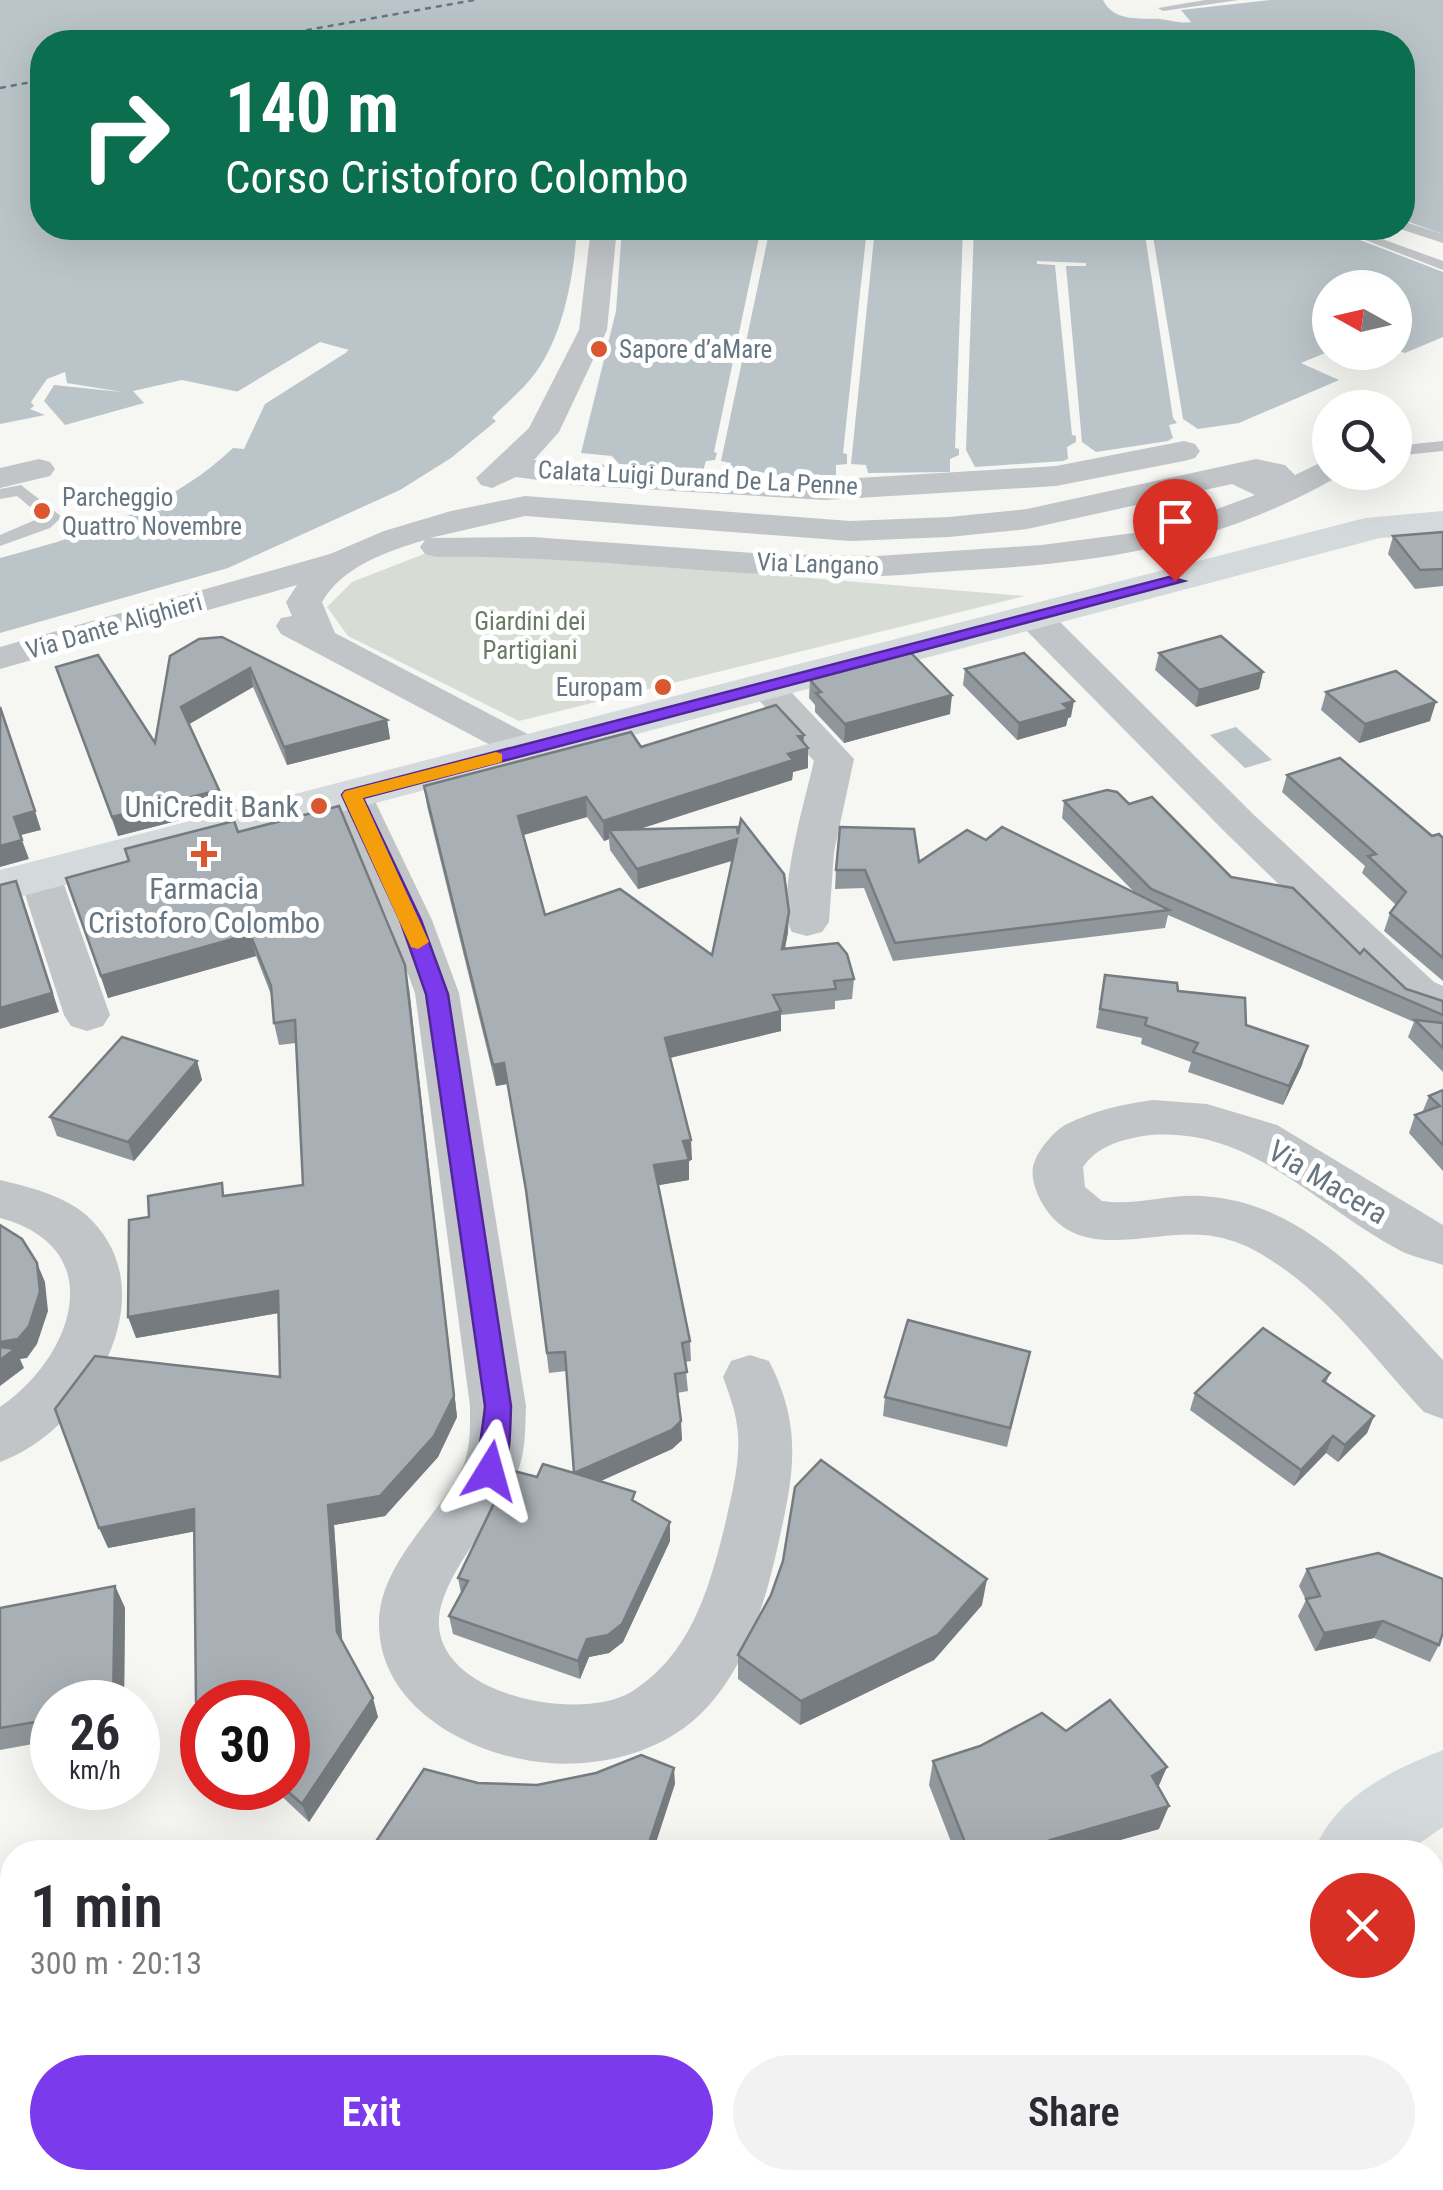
<!DOCTYPE html>
<html lang="en">
<head>
<meta charset="utf-8">
<style>
	body { margin:0; font-family:"Roboto Condensed",sans-serif; background:#f2f2f3; color:#2b2b33; height:100vh; display:flex; flex-direction:column; font-size:38px; white-space:nowrap }
	* { box-sizing:border-box; margin:0 }
	p { font-size:32px; color:#7c7c81 }
	.icon { flex:none; width:55px; height:55px; fill:none; stroke:currentColor; stroke-width:2; stroke-linecap:round; stroke-linejoin:round }
	.map { position:relative; flex:1; overflow:hidden }
	.panel { position:absolute; left:0px; top:1840px; width:1445px; height:350px; display:flex; flex-direction:column; background:#fff; border-radius:40px 40px 0 0; box-shadow:0 10px 40px #0002 }
	.panel>* { flex:none }
	.hud { position:absolute; left:30px; top:30px; width:1385px; height:210px; border-radius:40px; box-shadow:0 10px 40px #0002; background:#0b6e4f; color:#fff; overflow:hidden }
	.needle { width:65px; rotate:278deg }
	.controls { position:absolute; left:1312px; top:270px; display:grid; gap:20px }
	.controls a { display:grid; place-items:center; width:100px; height:100px; border-radius:50%; background:#fff; box-shadow:0 10px 40px #0002; font-size:50px }
	.speed { position:absolute; left:30px; top:1680px; display:flex; gap:20px; font-size:50px; font-weight:700; text-align:center }
	.speed>* { display:grid; place-content:center; width:130px; height:130px; border-radius:50%; background:#fff; box-shadow:0 10px 40px #0002; line-height:1 }
	.speed small { font-size:25px; font-weight:400 }
	.speed .limit { border:15px solid #d22; background:#fff; color:#111 }
	.pin { position:absolute; display:grid; place-items:center; width:85px; height:85px; color:#fff; margin:-102px -42px; border-radius:50% 50% 50% 0; rotate:-45deg; box-shadow:0 0 10px #0007 }
	.pin .icon { rotate:45deg }
	.me { position:absolute; width:110px; margin:-55px; rotate:8deg; stroke-linejoin:round; filter:drop-shadow(0 0 8px #0008) }
	.turn { display:flex; align-items:center; gap:35px; height:210px; padding:0 30px; font-size:45px }
	.turn .icon { width:130px; height:130px; stroke-width:2.5 }
	.turn b { display:block; font-size:70px; line-height:85px }
	.round { display:grid; place-items:center; flex:none; width:105px; height:105px; border-radius:52px; background:#f2f2f3 }
	.summary { display:flex; align-items:center; justify-content:space-between; height:170px; padding:0 30px }
	h1 { font-size:60px; font-weight:600; line-height:75px }
	.primary-button { display:flex; gap:20px; margin-top:auto; padding:20px 30px }
	.primary-button a { flex:1; height:115px; border-radius:60px; background:#7c3aed; color:#fff; font-size:40px; font-weight:600; line-height:115px; text-align:center }
	.primary-button a+a { background:#f2f2f3; color:#2b2b33 }
	.map>svg:first-child { display:block }
	.green { fill:#d7ddd4 }
	.water { fill:#bbc5c9 }
	.pier { fill:#f6f6f3 }
	.lines { fill:none; stroke-linecap:round; stroke-linejoin:round }
	.ferry { stroke:#62777f; stroke-width:2.5; stroke-dasharray:6 5; stroke-linecap:butt }
	.lane { fill:#c1c5c8; fill-rule:evenodd }
	.street { fill:#c1c5c8; fill-rule:evenodd }
	.secondary { fill:#d4d9dc; fill-rule:evenodd }
	.primary { fill:#d4d9dc; fill-rule:evenodd }
	.wall { fill:#90979c; fill-rule:evenodd }
	.shaded-wall { fill:#767b7f }
	.building { fill:#a8b0b5; stroke:#767b7f; stroke-width:2.5 }
	.route { fill:#7c3aed; stroke:#51269a; stroke-width:2.5 }
	.slow { fill:#f59e0b }
	.poi-dot { fill:#da572f; stroke:#fff; stroke-width:4 }
	.labels { text-anchor:middle; dominant-baseline:central; stroke-width:10; stroke-linejoin:round; paint-order:stroke }
	.far-poi-label { font-size:25px; fill:#667682; stroke:#fff; text-anchor:start }
	.far-street-label { font-size:25px; fill:#667682; stroke:#fff }
	.far-park-label { font-size:25px; fill:#697a65; stroke:#fff }
	.poi-label { font-size:30px; fill:#667682; stroke:#fff; text-anchor:end }
	.street-label { font-size:30px; fill:#667682; stroke:#fff }
</style>
</head>
<body>
<div class="map">
<svg width="1443" height="2190" viewBox="0 0 1443 2190">
	<rect width="100%" height="100%" fill="#f6f6f3"/>
	<polygon class="green" points="442,547 1025,596 519,721 348,636 327,607 352,582"/>
	<g class="water">
		<path d="M0,0H1103C1113,22 1141,18 1160,19C1171,20 1179,24 1191,22L1181,10L1270,0H1443V234L1403,220L1402,42H42V228H577C574,274 564,334 536,372C524,389 506,403 492,418L496,421L451,458L400,490L228,568L0,633V558C83,536 169,509 233,448L244,449L265,404L347,352L320,343L239,392L182,380L133,391L144,403L65,425L44,401L54,385L122,392L67,383L65,372L47,379L31,402L34,406L30,409L45,415L0,424Z"/>
		<polygon points="622,228 761,228 714,452 717,453 715,460 706,461 702,474 696,470 619,464 612,456 581,453 616,311"/>
		<polygon points="770,228 867,228 843,453 847,454 847,464 836,465 836,475 785,476 735,468 729,471 731,463 721,461"/>
		<polygon points="875,228 963,228 955,448 959,449 959,455 950,459 950,472 868,473 866,465 851,464"/>
		<polygon points="974,228 1329,228 1443,272 1443,337 1405,353 1395,350 1395,288 1330,288 1330,351 1301,363 1339,380 1239,423 1198,429 1183,419 1153,236 1145,235 1173,418 1177,423 1169,425 1173,438 1168,441 1096,452 1082,442 1066,266 1086,266 1086,263 1037,261 1037,264 1055,265 1072,435 1076,436 1076,442 1067,447 1068,459 1063,461 975,467 966,450"/>
		<polygon points="1236,727 1272,760 1245,768 1210,735"/>
	</g>
	<polygon class="pier" points="320,342 349,350 264,403 260,402 336,353 321,348 242,396 235,393"/>
	<g class="lines">
		<g class="ferry">
			<polyline points="241,42 474,0"/>
			<polyline points="0,88 42,80"/>
		</g>
		<g class="lane">
			<polygon points="1205,0 1239,0 1163,11 1158,8"/>
			<polygon points="1402,221 1443,234 1443,243 1397,228 1402,228"/>
			<polygon points="1334,228 1352,228 1443,261 1443,270"/>
			<polygon points="1443,441 1443,451 1395,456 1395,446"/>
			<polygon points="21,485 62,517 50,528 0,546 0,535 42,517 17,496 0,499 0,489"/>
		</g>
		<g class="street">
			<polygon points="591,228 617,228 607,330 559,432 534,460 825,480 1056,466 1184,441 1195,444 1200,451 1195,458 1184,461 1056,486 825,500 573,485 516,477 492,488 481,485 476,478 529,428 579,330"/>
			<path d="M1330,458V472L1341,475C1213,548 1099,563 954,571C909,574 863,579 817,577C690,572 564,555 437,557L425,554L420,547L425,540C387,551 342,567 322,602L335,633L541,741L547,749L541,757L527,761L513,757L281,634L276,626L281,618L292,616L286,602L297,585L0,669V647L330,554L384,531L451,511L525,496L850,521L949,517L1027,509L1256,459L1285,465L1295,475ZM1232,484L1255,495L1179,523L1141,532L1042,545L877,556L768,554L532,537L430,538L525,516L850,541L949,537L1027,529Z"/>
			<polygon points="39,459 50,462 55,469 50,476 0,488 0,468"/>
			<polygon points="1034,606 1047,609 1254,815 1434,982 1443,986 1443,1018 1402,1004 1226,833 1021,625 1016,617 1021,609"/>
			<path d="M766,676L779,679L854,759L834,852L829,922L822,932L807,936L792,932C774,904 806,796 814,761L747,687L753,679Z"/>
			<path d="M352,783L366,786L372,795L432,920L459,993L526,1406C525,1428 526,1452 517,1473C499,1517 435,1580 439,1627C445,1697 581,1722 631,1692C691,1655 709,1589 725,1525C731,1496 740,1466 738,1435C737,1415 730,1396 723,1377L731,1361L750,1355L769,1361C803,1428 794,1474 778,1545C765,1605 743,1678 694,1720C664,1746 623,1760 583,1763C502,1771 380,1721 379,1625C378,1564 439,1517 463,1466C471,1448 470,1425 470,1406L415,993L388,920L332,795L338,786Z"/>
			<polygon points="40,863 55,867 61,876 110,1015 103,1026 87,1031 71,1026 64,1015 19,876 25,867"/>
			<path d="M1153,1100L1207,1104L1277,1125L1443,1225V1265C1429,1260 1412,1257 1399,1250C1314,1205 1248,1123 1143,1136C1119,1140 1097,1147 1083,1167L1085,1187L1102,1201C1135,1206 1168,1194 1201,1196C1306,1201 1377,1290 1443,1360V1419L1424,1412C1371,1355 1324,1288 1254,1250C1239,1242 1220,1236 1203,1235C1149,1230 1077,1264 1042,1203C1036,1192 1031,1179 1033,1167C1036,1152 1053,1132 1065,1125C1093,1111 1122,1104 1153,1100Z"/>
			<path d="M0,1180C29,1187 62,1195 85,1214C173,1291 88,1431 0,1462V1407C73,1357 112,1248 0,1218Z"/>
		</g>
		<polygon class="secondary" points="1443,511 1443,535 1380,538 0,902 0,870 1365,518"/>
		<g class="primary">
			<path d="M1443,1750V1827L1407,1852H1314C1333,1798 1392,1770 1443,1750Z"/>
			<polygon points="1198,2178 1284,2178 1280,2190 1194,2190"/>
		</g>
	</g>
	<g class="wall">
		<polygon points="1443,532 1443,586 1415,589 1388,554 1393,536"/>
		<polygon points="199,639 387,720 390,739 287,765 253,687 189,724 219,790 223,809 118,836 56,667 155,743"/>
		<polygon points="1159,653 1263,672 1259,689 1196,707 1155,670"/>
		<polygon points="965,669 1071,717 1068,718 1066,726 1017,740 963,685"/>
		<polygon points="810,680 950,714 844,743 815,712 815,705 809,698"/>
		<polygon points="1326,692 1430,721 1359,743 1321,710"/>
		<path d="M803,743L808,748V768L793,772L792,780L640,829L738,834L788,932L785,948L854,979L852,999L835,1001V1009L781,1015V1031L670,1058L692,1160H689V1180L658,1185L690,1341L691,1361L685,1362L688,1391L677,1393L682,1440L672,1449L601,1481L670,1522V1541L623,1642L609,1653L589,1657L580,1679L453,1634L449,1616L461,1593L458,1578L537,1477L574,1473L566,1371L549,1373L529,1210L507,1084L496,1086L427,806L424,786L641,747ZM587,817L604,841L609,839L610,850L638,889L732,861L712,955L545,915L523,835Z"/>
		<polygon points="1287,775 1432,836 1443,838 1443,981 1384,931 1390,913 1396,905 1362,873 1365,866 1282,792"/>
		<polygon points="1064,801 1129,804 1231,877 1360,954 1406,989 1443,1001 1443,1072 1408,1037 1414,1022 1168,915 1165,928 893,961 864,888 835,889 836,870 919,862 986,840 1134,892 1062,818"/>
		<polygon points="238,832 409,987 457,1417 438,1457 385,1516 334,1525 342,1642 378,1717 309,1822 273,1788 288,1788 202,1702 202,1718 196,1702 195,1531 108,1548 280,1377 279,1313 136,1338 149,1217 226,1196 303,1185 296,1043 279,1045 274,1023 272,997 256,956 108,998 66,878 128,861 125,849"/>
		<polygon points="1105,975 1178,991 1246,1025 1302,1065 1283,1105 1188,1072 1191,1062 1141,1044 1142,1038 1096,1028"/>
		<polygon points="197,1061 202,1080 134,1161 57,1136 50,1117"/>
		<polygon points="1443,1090 1443,1171 1409,1133 1415,1115 1422,1113 1429,1096"/>
		<polygon points="1030,1352 1007,1447 883,1416 885,1397"/>
		<polygon points="1330,1373 1326,1383 1374,1416 1367,1433 1338,1462 1326,1453 1294,1486 1190,1410 1195,1393"/>
		<polygon points="1307,1569 1439,1645 1430,1662 1374,1638 1315,1651 1298,1616 1306,1600 1299,1586"/>
		<polygon points="115,1586 125,1608 124,1702 52,1702 52,1763 45,1764 33,1744 0,1750 0,1608"/>
		<polygon points="982,1605 934,1660 800,1725 738,1679 738,1655"/>
		<polygon points="1066,1731 1158,1788 1159,1829 1078,1852 955,1852 929,1785 933,1761"/>
		<polygon points="1342,2178 1415,2178 1443,2190 1340,2190"/>
	</g>
	<g class="shaded-wall">
		<polygon points="250,668 253,687 186,726 181,707"/>
		<polygon points="1263,672 1259,689 1196,707 1199,690"/>
		<polygon points="952,695 950,714 844,743 845,724"/>
		<polygon points="1074,701 1071,717 1068,718 1066,726 1017,740 1019,723 1063,704"/>
		<polygon points="1436,702 1430,721 1359,743 1365,724"/>
		<polygon points="387,720 390,739 287,765 284,747"/>
		<polygon points="804,735 803,749 808,748 808,768 793,772 792,780 614,837 609,830 609,839 604,841 603,821 788,754 798,736"/>
		<polygon points="219,790 223,809 118,836 112,817"/>
		<polygon points="586,797 587,817 520,836 518,816"/>
		<polygon points="35,811 41,830 21,835 14,817"/>
		<polygon points="737,839 737,859 638,889 637,869"/>
		<polygon points="22,840 29,859 0,867 0,846"/>
		<polygon points="23,900 59,1012 0,1029 0,1008"/>
		<polygon points="789,912 788,932 781,969 782,949"/>
		<polygon points="250,934 256,956 108,998 101,976"/>
		<polygon points="405,965 457,1417 438,1457 385,1516 334,1525 343,1652 337,1632 328,1505"/>
		<polygon points="781,1011 781,1031 665,1059 665,1038"/>
		<polygon points="1308,1046 1302,1065 1283,1105 1289,1086"/>
		<polygon points="197,1061 202,1080 134,1161 128,1142"/>
		<polygon points="504,1063 507,1084 496,1086 493,1065"/>
		<polygon points="691,1140 692,1160 689,1160 689,1180 654,1186 654,1165 683,1141"/>
		<polygon points="37,1263 45,1282 48,1311 37,1344 27,1358 20,1359 24,1368 0,1386 0,1342"/>
		<polygon points="278,1291 284,1312 136,1338 128,1317"/>
		<polygon points="1374,1416 1367,1433 1338,1462 1345,1445"/>
		<polygon points="681,1421 682,1440 672,1449 576,1492 574,1473"/>
		<polygon points="1333,1436 1326,1453 1294,1486 1301,1470"/>
		<polygon points="194,1509 202,1530 108,1548 99,1528"/>
		<polygon points="670,1522 670,1541 623,1642 609,1653 589,1657 580,1679 578,1661 587,1639"/>
		<polygon points="987,1579 982,1605 934,1660 800,1725 801,1701"/>
		<polygon points="115,1586 125,1608 124,1702 113,1702"/>
		<polygon points="1383,1621 1374,1638 1315,1651 1324,1633"/>
		<polygon points="373,1698 378,1717 309,1822 302,1804"/>
		<polygon points="1167,1767 1157,1790 1152,1776"/>
		<polygon points="674,1768 675,1784 653,1852 646,1852"/>
		<polygon points="1169,1806 1159,1829 1078,1852 1046,1852 1050,1840"/>
	</g>
	<g class="building">
		<polygon points="1443,532 1443,569 1420,570 1393,536"/>
		<polygon points="1221,636 1263,672 1199,690 1159,653"/>
		<polygon points="222,637 387,720 284,747 250,668 181,707 219,790 112,817 56,667 98,655 155,743 170,656 199,639"/>
		<polygon points="911,653 952,695 845,724 816,693 821,692 810,680"/>
		<polygon points="1024,653 1074,701 1063,704 1069,709 1019,723 965,669"/>
		<polygon points="1396,671 1436,702 1365,724 1326,692"/>
		<polygon points="776,705 804,735 798,736 808,748 788,754 793,760 603,821 586,797 518,816 545,915 620,889 712,955 737,839 637,869 609,830 737,827 738,834 741,819 784,874 789,912 782,949 838,943 847,954 854,979 834,981 836,989 773,995 781,1011 665,1038 691,1140 683,1141 689,1160 654,1165 690,1341 682,1343 687,1372 675,1374 681,1421 672,1430 574,1473 635,1492 632,1500 670,1522 622,1624 608,1635 587,1639 578,1661 449,1616 468,1581 458,1578 510,1470 537,1477 543,1464 574,1473 565,1352 547,1353 526,1190 504,1063 493,1065 424,786 631,732 641,747"/>
		<polygon points="0,707 35,811 14,817 22,840 0,846"/>
		<polygon points="1340,758 1432,836 1439,834 1443,838 1443,958 1390,913 1406,892 1368,856 1376,854 1287,775"/>
		<polygon points="1107,790 1117,792 1129,804 1152,797 1231,877 1293,888 1360,954 1364,949 1406,989 1443,1001 1443,1015 1151,889 1064,801"/>
		<polygon points="339,806 405,965 454,1396 434,1436 380,1496 328,1505 337,1632 373,1698 302,1804 284,1788 288,1788 288,1702 202,1702 202,1709 196,1702 194,1509 99,1528 55,1409 95,1356 280,1377 278,1291 128,1317 129,1220 149,1217 148,1196 222,1183 223,1196 303,1185 295,1020 274,1023 271,986 250,934 101,976 66,878 129,861 125,849 234,821 238,832"/>
		<polygon points="840,827 914,829 919,862 967,830 986,840 1002,827 1169,910 895,943 865,870 836,870"/>
		<polygon points="16,881 52,993 0,1008 0,885"/>
		<polygon points="1105,975 1177,983 1178,991 1245,998 1246,1025 1308,1046 1289,1086 1193,1052 1198,1043 1145,1025 1147,1018 1100,1009"/>
		<polygon points="1415,1020 1443,1023 1443,1048"/>
		<polygon points="122,1037 197,1061 128,1142 50,1117"/>
		<polygon points="1443,1090 1443,1145 1415,1115 1440,1106 1429,1096"/>
		<polygon points="0,1225 22,1239 37,1263 40,1292 29,1326 18,1339 0,1342"/>
		<polygon points="908,1320 1030,1352 1010,1428 885,1397"/>
		<polygon points="1263,1328 1330,1373 1323,1381 1374,1416 1345,1445 1333,1436 1301,1470 1195,1393"/>
		<polygon points="0,1347 15,1349 0,1360"/>
		<polygon points="821,1460 987,1579 938,1635 801,1701 738,1655 771,1595 783,1561 795,1487"/>
		<polygon points="1378,1553 1443,1579 1443,1632 1439,1645 1383,1621 1324,1633 1306,1599 1320,1596 1307,1569"/>
		<polygon points="115,1586 113,1702 52,1702 52,1740 33,1744 35,1722 0,1728 0,1608"/>
		<polygon points="1110,1700 1167,1767 1152,1776 1169,1806 1050,1840 1054,1852 960,1852 968,1850 933,1761 980,1746 1042,1713 1066,1731"/>
		<polygon points="641,1755 674,1768 646,1852 369,1852 424,1769 478,1783 537,1785 596,1773"/>
		<polygon points="751,2178 946,2178 955,2190 736,2190"/>
		<polygon points="1351,2178 1415,2178 1443,2190 1348,2190"/>
	</g>
	<path class="route" d="M1169,577L1184,581L363,798L421,920L448,994L511,1406C510,1431 511,1456 500,1479L490,1483L480,1479C474,1467 484,1424 485,1406L426,994L400,920L342,795L345,791Z"/>
	<polygon class="slow" points="496,752 502,754 502,762 363,798 429,942 418,949 411,947 342,795 345,791"/>
	<g class="poi-dot">
		<circle cx="599" cy="349" r="10"/>
		<circle cx="42" cy="511" r="10"/>
		<circle cx="663" cy="687" r="10"/>
		<circle cx="319" cy="806" r="10"/>
		<path d="M199 839h10v10h10v10h-10v10h-10v-10h-10v-10h10z"/>
	</g>
	<g class="labels">
		<g class="far-poi-label">
			<text x="619" y="349">Sapore d’aMare</text>
			<text x="62" y="497">Parcheggio<tspan x="62" dy="29">Quattro Novembre</tspan></text>
			<text x="643" y="687" text-anchor="end">Europam</text>
		</g>
		<g class="far-street-label">
			<text transform="translate(698 478) rotate(3)">Calata Luigi Durand De La Penne</text>
			<text transform="translate(818 564) rotate(2)">Via Langano</text>
			<text transform="translate(114 626) rotate(-16)">Via Dante Alighieri</text>
		</g>
		<g class="far-park-label">
			<text x="530" y="621">Giardini dei<tspan x="530" dy="29">Partigiani</tspan></text>
		</g>
		<g class="poi-label">
			<text x="299" y="806">UniCredit Bank</text>
			<text x="204" y="888" text-anchor="middle">Farmacia<tspan x="204" dy="34">Cristoforo Colombo</tspan></text>
		</g>
		<g class="street-label">
			<text transform="translate(1328 1182) rotate(31)">Via Macera</text>
		</g>
	</g>
</svg>
<div class="controls">
<a><svg class="needle" viewBox="-14 -14 28 28"><path d="M0-13l5 13h-10z" fill="#e53935"/><path d="M0 13l5-13h-10z" fill="#7c7c81"/></svg></a>
<a><svg class="icon" aria-label="search" viewBox="0 0 24 24"><circle cx="10" cy="10" r="6"/><path d="M15 15l6 6"/></svg></a>
</div>
<div class="speed"><div>26<small>km/h</small></div><div class="limit">30</div></div>
<div class="pin" style="left:1175px;top:581px;background:#d93025"><svg class="icon" aria-label="arrive" viewBox="0 0 24 24"><path d="M6 21V4h12l-3 4 3 4H6"/></svg></div>
<svg class="me" style="left:490px;top:1471px" viewBox="-20 -20 40 40"><path d="M0-17L14 15 0 8-14 15z" fill="#7c3aed" stroke="#fff" stroke-width="4"/></svg>
<div class="hud">
<div class="turn"><svg class="icon" aria-label="right" viewBox="0 0 24 24"><path d="M7 20v-9h11M14 6l5 5-5 5"/></svg><div><b>140 m</b>Corso Cristoforo Colombo</div></div>
</div>
<section class="panel">
<div class="summary"><div><h1>1 min</h1><p>300 m · 20:13</p></div><a class="round" style="background:#d93025;color:#fff"><svg class="icon" aria-label="close" viewBox="0 0 24 24"><path d="M6 6l12 12M18 6L6 18"/></svg></a></div>
<div class="primary-button"><a>Exit</a><a>Share</a></div>
</section>
</div>
</body>
</html>
